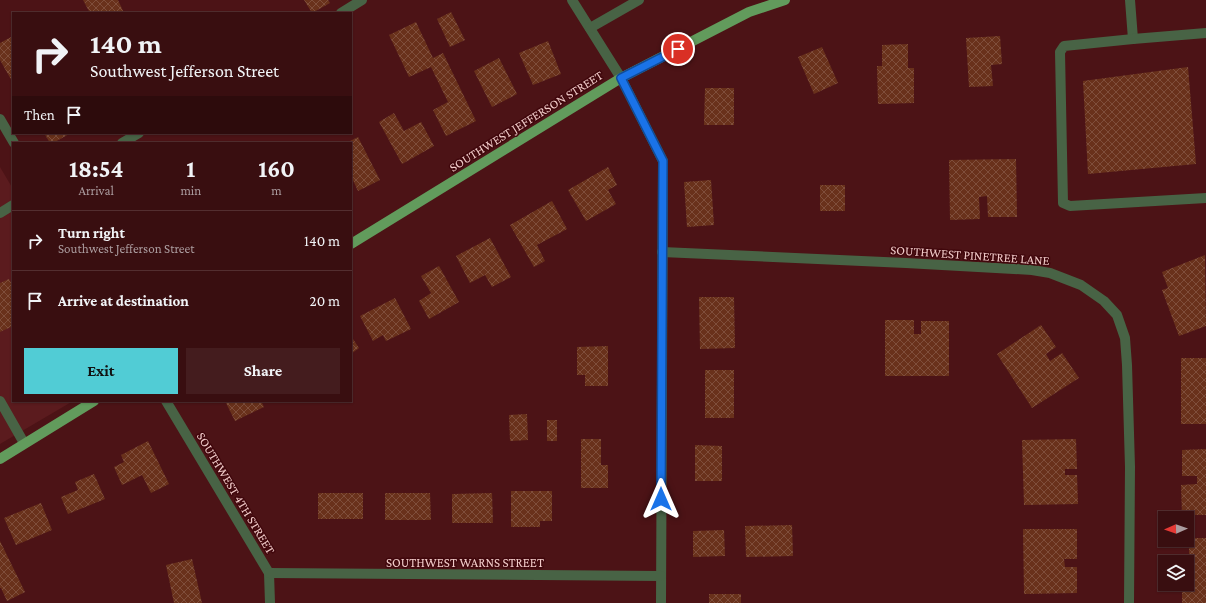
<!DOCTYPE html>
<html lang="en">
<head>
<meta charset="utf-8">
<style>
	body { margin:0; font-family:"Crimson Pro",serif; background:#441c1e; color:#f1f3f6; height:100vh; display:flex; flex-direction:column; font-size:15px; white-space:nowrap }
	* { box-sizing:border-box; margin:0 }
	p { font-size:13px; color:#ab9c9f }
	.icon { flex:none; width:22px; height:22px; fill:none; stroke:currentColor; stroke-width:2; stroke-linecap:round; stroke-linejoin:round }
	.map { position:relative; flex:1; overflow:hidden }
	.panel { position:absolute; left:12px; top:142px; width:340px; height:260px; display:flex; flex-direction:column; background:#390e10; border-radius:0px; box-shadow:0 1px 3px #0004,0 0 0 1px #532e30 }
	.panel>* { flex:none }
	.hud { position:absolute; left:12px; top:12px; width:340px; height:122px; border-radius:0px; box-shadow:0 1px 3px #0004,0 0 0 1px #532e30; background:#390e10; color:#f1f3f6; overflow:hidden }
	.needle { width:26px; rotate:268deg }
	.tools { position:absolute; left:1158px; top:511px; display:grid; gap:8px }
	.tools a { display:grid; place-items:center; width:36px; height:36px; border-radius:0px; background:#390e10; box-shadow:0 1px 3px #0004,0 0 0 1px #532e30; font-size:20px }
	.pin { position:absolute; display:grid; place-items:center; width:34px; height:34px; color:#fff; margin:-17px; border:2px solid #fff; border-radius:50%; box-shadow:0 1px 4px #0007 }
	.me { position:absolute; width:44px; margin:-22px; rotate:0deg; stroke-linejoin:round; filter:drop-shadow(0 0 3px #0008) }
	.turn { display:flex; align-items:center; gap:14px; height:84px; padding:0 12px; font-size:18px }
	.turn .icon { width:52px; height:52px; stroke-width:2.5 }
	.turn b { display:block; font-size:28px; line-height:34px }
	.then { display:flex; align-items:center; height:38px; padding:0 12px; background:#0003; gap:8px; font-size:15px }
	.eta { display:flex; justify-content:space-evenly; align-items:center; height:68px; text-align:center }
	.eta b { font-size:24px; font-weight:700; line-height:28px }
	.primary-button { display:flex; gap:8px; margin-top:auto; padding:8px 12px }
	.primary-button a { flex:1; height:46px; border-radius:0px; background:#51ccd5; color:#111; font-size:16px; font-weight:700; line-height:46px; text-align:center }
	.primary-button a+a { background:#441c1e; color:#f1f3f6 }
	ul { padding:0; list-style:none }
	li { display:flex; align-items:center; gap:12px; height:60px; padding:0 12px; border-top:1px solid #532e30 }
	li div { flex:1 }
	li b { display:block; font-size:15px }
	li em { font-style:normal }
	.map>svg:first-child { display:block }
	.built { fill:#5b1b1e }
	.building { fill:url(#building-cross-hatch) }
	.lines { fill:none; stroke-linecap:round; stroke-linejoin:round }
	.minor { stroke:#486345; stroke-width:10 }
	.major { stroke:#629b5c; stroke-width:10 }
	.route-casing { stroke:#114b97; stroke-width:10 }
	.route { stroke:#1a73e8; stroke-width:7 }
	.labels { text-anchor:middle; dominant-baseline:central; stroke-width:3; stroke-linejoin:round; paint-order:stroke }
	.street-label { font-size:13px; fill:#f1cbc9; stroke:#40070c }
</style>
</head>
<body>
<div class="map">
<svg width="1206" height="603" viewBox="0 0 1206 603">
	<defs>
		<pattern id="building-cross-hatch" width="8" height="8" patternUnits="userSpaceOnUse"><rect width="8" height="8" fill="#69311b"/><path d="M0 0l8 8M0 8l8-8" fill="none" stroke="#7f4e3b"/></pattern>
	</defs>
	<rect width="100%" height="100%" fill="#4c1316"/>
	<polygon class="built" points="0,167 13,189 13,401 73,401 0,444"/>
	<g class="building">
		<polygon points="83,0 118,0 124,13 90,13"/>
		<polygon points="304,0 328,0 330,3 312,13"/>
		<polygon points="451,12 465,40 450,47 437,19"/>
		<polygon points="416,22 433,58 443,53 476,121 446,136 433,110 448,102 431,67 409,77 389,35"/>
		<polygon points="13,36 13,83 0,60 0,43"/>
		<polygon points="1000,36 1002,64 991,65 993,86 969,87 966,38"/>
		<polygon points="548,41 561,74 533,85 519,53"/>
		<polygon points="908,44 908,68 914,68 914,103 878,104 877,66 882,66 882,45"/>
		<polygon points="822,47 838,83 814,94 798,57"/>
		<polygon points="499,58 517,94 492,107 474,71"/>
		<polygon points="1188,67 1196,164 1088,174 1083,81"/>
		<polygon points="705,88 734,88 734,125 704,125"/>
		<polygon points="394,113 404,131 421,122 434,146 402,164 379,122"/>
		<polygon points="44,133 71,133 53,143 50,143"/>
		<polygon points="358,137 380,180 358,191 351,176 351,143 346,143"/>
		<polygon points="1016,159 1017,217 988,217 987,196 979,197 980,219 950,220 949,160"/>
		<polygon points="608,167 617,185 608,190 616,204 586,221 568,190"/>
		<polygon points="711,180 714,225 687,227 684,182"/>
		<rect x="820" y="185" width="25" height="26"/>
		<polygon points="552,201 567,229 537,245 545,261 534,267 510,225"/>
		<polygon points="490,238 511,277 492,287 485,275 470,283 456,256"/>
		<polygon points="1205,255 1206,326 1179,336 1162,290 1168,288 1162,272"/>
		<polygon points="439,266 459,302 429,319 419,301 431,293 421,276"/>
		<polygon points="9,279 13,286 13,326 0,332 0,283"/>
		<polygon points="699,297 734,297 735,348 700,349"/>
		<polygon points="395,298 411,329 386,341 383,335 373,341 360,316"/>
		<polygon points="885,320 914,320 914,334 921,334 921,321 949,321 949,376 885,376"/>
		<polygon points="1041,325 1056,347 1046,354 1050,361 1062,353 1079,378 1032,408 997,354"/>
		<polygon points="351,336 359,348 351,354"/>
		<polygon points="608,346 608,386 585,386 585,375 577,375 577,347"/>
		<rect x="1181" y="358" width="25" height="66"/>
		<rect x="705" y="370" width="29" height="48"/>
		<polygon points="225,401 261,401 264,407 235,421"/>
		<polygon points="527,414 528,440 510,441 509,415"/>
		<rect x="547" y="420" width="10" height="21"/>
		<polygon points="581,439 601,439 601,465 608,465 608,488 581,488"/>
		<polygon points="1076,439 1077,469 1065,469 1065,475 1077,475 1078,504 1024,505 1022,440"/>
		<polygon points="148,441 169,484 151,493 142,475 122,485 114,467 124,462 121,455"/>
		<polygon points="695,445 722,446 722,481 695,481"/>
		<polygon points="1206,449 1206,515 1182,515 1181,485 1197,484 1197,476 1182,476 1182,450"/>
		<polygon points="94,474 105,499 68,514 61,497 78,490 75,482"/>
		<polygon points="511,491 552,491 552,521 540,521 540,527 511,527"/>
		<rect x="318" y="493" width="45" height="26"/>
		<polygon points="385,493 430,493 431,520 385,520"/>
		<polygon points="492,493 493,523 452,523 452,494"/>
		<polygon points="41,503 52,530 16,545 4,518"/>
		<polygon points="792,525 793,556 746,557 745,526"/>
		<polygon points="1023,529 1077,529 1077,559 1064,559 1065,567 1077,567 1077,593 1024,594"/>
		<polygon points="724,530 725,556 693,557 693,531"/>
		<polygon points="1189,538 1206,538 1206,603 1182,603 1182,584 1187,584 1187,562 1181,562 1181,557 1189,556"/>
		<polygon points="0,541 25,592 7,601 1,588 0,588"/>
		<polygon points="192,559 202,603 174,603 166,565"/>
		<rect x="709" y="594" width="32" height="9"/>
	</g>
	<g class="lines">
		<g class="minor">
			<polyline points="572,0 621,78 663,161 661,603"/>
			<polyline points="1130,0 1133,39"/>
			<polyline points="341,13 362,0"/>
			<polyline points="590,28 639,0"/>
			<polyline points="1206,33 1133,39 1064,46 1060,52 1063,203 1070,206 1206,198"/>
			<polyline points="0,119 14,143"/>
			<polyline points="122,143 139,133"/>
			<polyline points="0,213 13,205"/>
			<polyline points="662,252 906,263 1032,270 1050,273 1081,285 1104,301 1117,315 1125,338 1127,365 1130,467 1129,603"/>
			<polyline points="0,401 24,443"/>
			<polyline points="166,401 269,573 270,603"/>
			<polyline points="269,573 661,576"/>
		</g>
		<g class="major">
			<polyline points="351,244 621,78 749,12 785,0"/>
			<polyline points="0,459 94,401"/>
		</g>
	</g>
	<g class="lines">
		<defs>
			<polyline id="route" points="661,499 663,161 621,78 678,49"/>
		</defs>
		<use href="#route" class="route-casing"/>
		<use href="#route" class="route"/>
	</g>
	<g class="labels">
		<g class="street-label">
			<text transform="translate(526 121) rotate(-32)">SOUTHWEST JEFFERSON STREET</text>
			<text transform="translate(970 255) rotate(4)">SOUTHWEST PINETREE LANE</text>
			<text transform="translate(236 493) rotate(59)">SOUTHWEST 4TH STREET</text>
			<text x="465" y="562">SOUTHWEST WARNS STREET</text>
		</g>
	</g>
</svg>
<div class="tools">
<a><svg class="needle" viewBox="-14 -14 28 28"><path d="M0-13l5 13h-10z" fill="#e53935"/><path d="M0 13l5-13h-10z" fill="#ab9c9f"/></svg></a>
<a><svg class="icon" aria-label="layers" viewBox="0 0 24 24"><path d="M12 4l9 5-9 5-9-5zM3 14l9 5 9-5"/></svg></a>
</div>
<div class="pin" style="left:678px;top:49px;background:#d93025"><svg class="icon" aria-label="arrive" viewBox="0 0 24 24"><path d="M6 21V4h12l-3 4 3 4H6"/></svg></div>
<svg class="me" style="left:661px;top:499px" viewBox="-20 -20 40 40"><path d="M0-17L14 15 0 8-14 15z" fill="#1a73e8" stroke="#fff" stroke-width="4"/></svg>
<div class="hud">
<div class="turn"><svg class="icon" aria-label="right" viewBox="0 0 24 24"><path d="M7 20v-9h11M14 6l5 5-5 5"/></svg><div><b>140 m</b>Southwest Jefferson Street</div></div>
<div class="then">Then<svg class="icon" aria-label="arrive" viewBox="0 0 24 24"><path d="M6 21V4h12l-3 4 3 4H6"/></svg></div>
</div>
<section class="panel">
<div class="eta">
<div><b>18:54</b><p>Arrival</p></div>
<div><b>1</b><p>min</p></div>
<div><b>160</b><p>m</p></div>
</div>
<ul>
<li><svg class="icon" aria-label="right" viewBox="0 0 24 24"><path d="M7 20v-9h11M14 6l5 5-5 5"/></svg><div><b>Turn right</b><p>Southwest Jefferson Street</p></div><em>140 m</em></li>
<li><svg class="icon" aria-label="arrive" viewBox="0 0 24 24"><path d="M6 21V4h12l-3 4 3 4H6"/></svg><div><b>Arrive at destination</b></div><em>20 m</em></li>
</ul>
<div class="primary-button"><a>Exit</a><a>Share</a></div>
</section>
</div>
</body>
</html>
